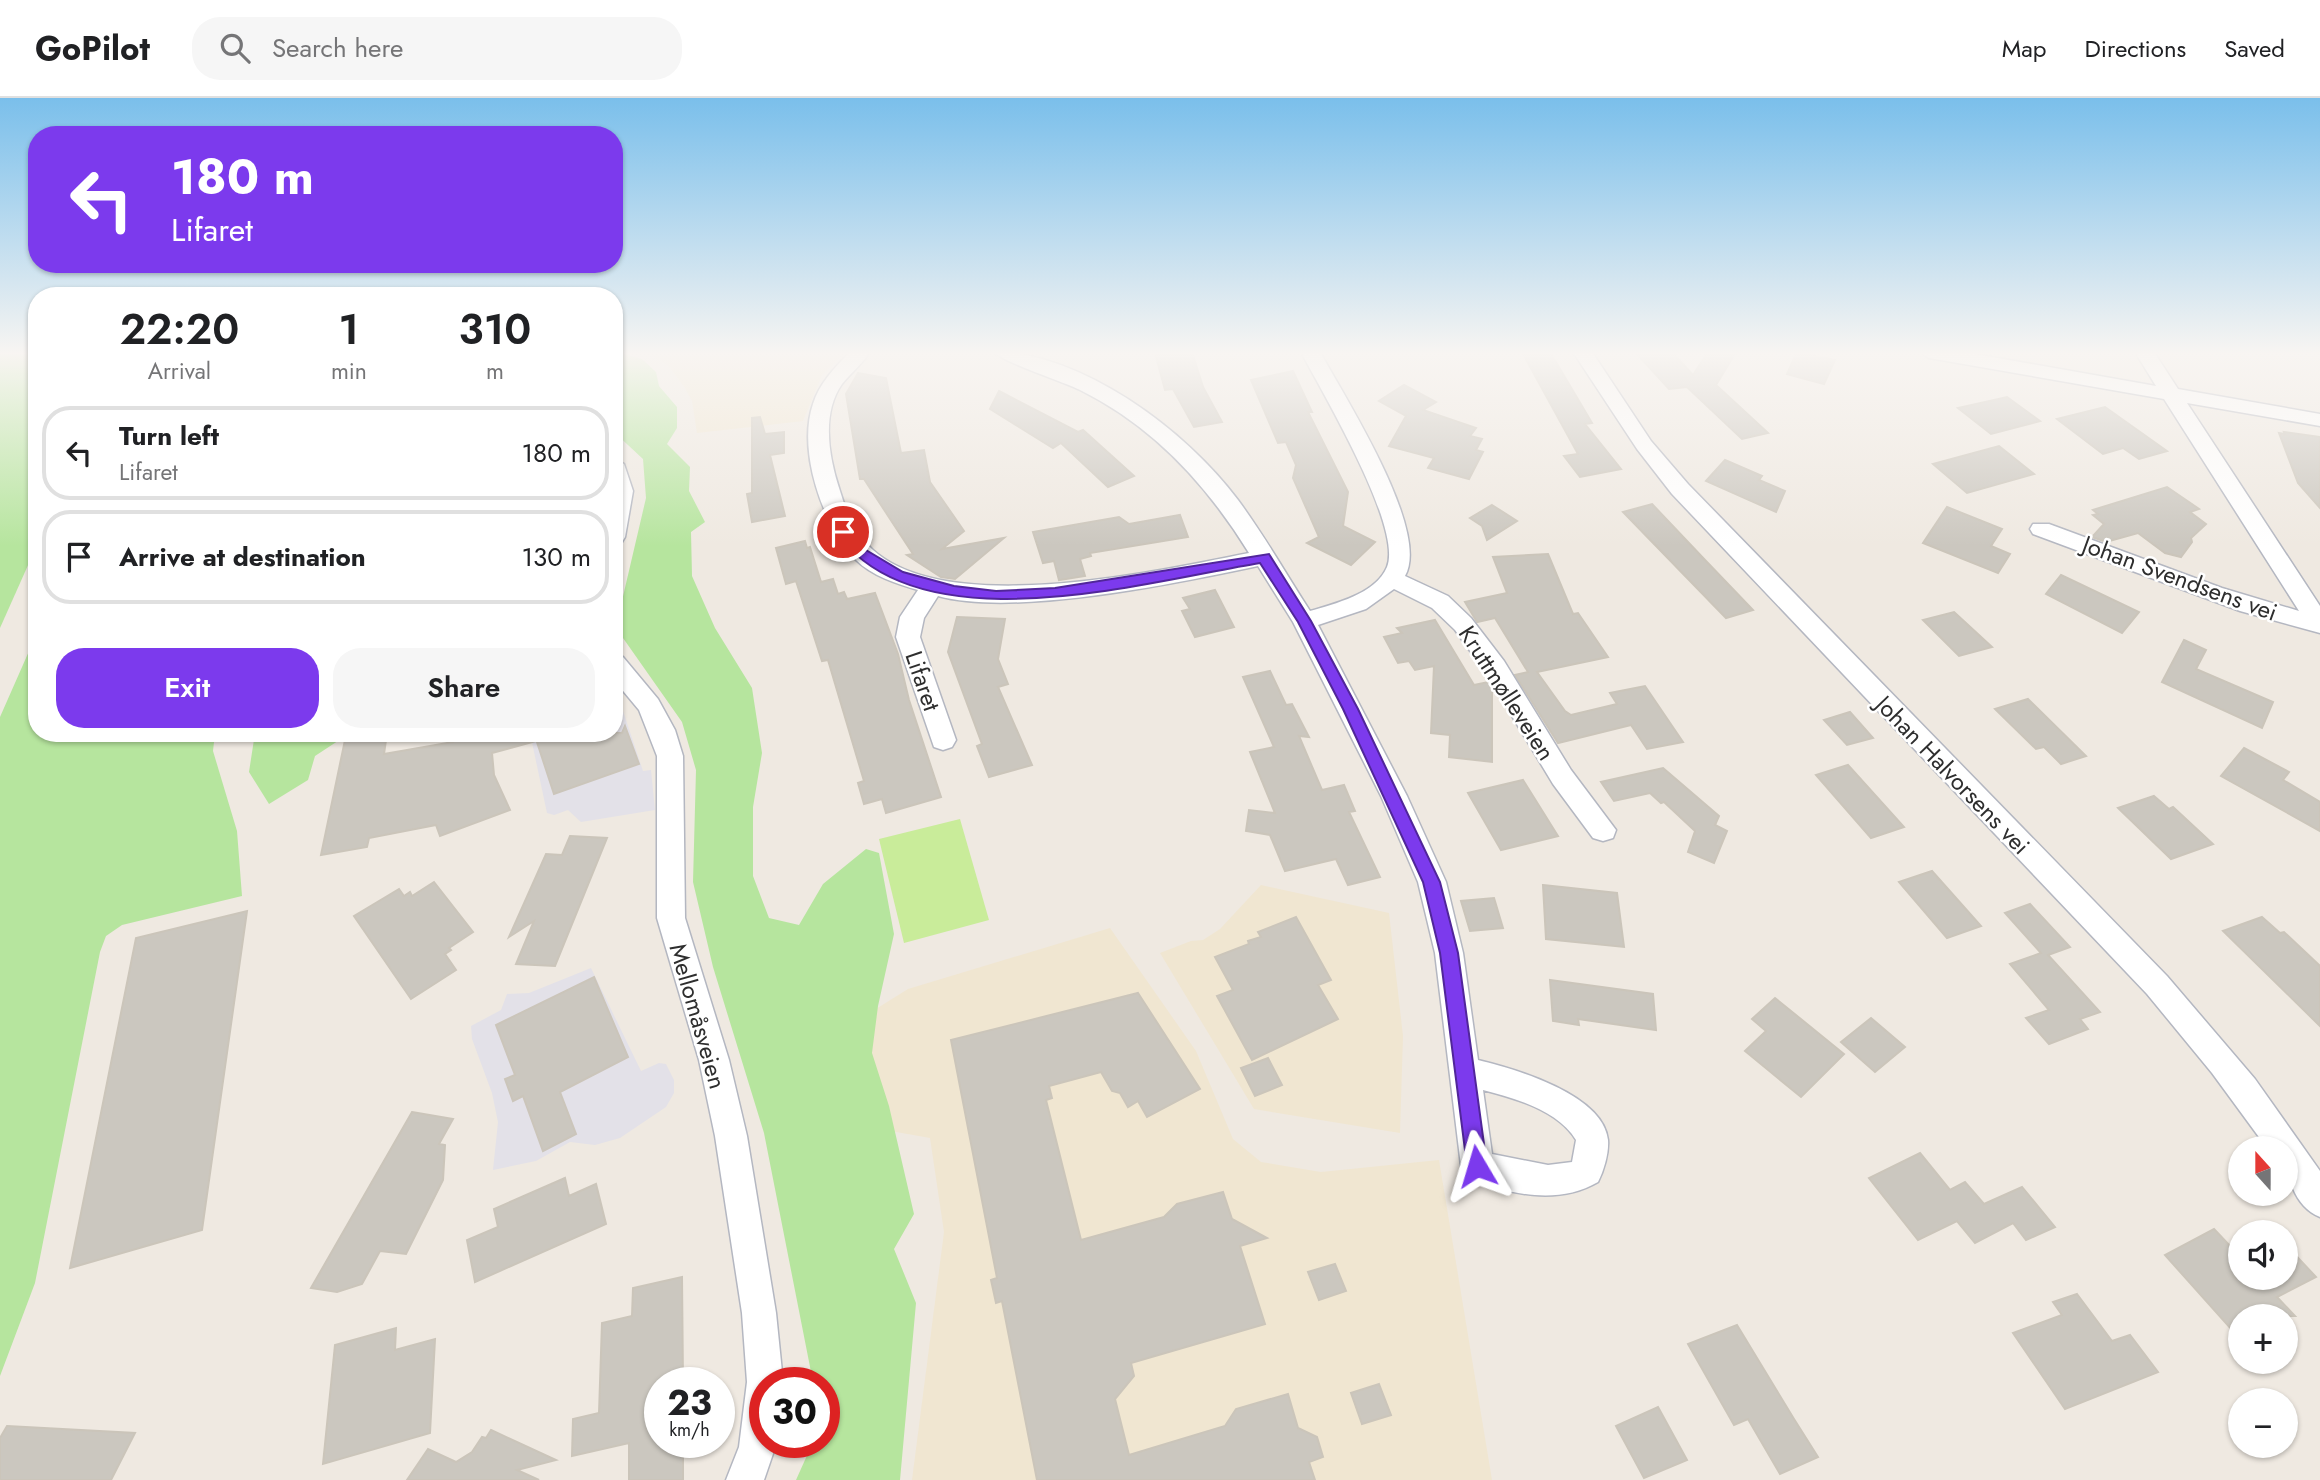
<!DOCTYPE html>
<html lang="en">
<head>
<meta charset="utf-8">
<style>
	body { margin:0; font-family:Jost,sans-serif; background:#f6f6f6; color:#202124; height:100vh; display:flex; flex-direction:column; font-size:26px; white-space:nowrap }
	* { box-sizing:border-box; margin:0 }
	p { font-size:23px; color:#757577 }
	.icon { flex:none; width:38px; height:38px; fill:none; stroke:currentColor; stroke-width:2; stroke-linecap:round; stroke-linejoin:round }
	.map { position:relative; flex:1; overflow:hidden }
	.drawer { position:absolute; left:28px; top:189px; width:595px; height:455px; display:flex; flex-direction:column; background:#fff; border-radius:28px; box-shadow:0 2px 5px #0004 }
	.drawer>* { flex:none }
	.guide { position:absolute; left:28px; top:28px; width:595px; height:147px; border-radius:28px; box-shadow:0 2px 5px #0004; background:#7c3aed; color:#fff; overflow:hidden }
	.needle { width:46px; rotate:339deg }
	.tools { position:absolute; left:2228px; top:1038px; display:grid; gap:14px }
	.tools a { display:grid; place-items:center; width:70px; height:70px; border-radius:50%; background:#fff; box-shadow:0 2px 5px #0004; font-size:35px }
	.speed { position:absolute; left:644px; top:1269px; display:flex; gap:14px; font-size:35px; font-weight:700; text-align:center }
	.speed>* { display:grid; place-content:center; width:91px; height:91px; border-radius:50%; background:#fff; box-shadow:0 2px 5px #0004; line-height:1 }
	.speed small { font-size:18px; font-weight:400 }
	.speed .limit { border:10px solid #d22; background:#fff; color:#111 }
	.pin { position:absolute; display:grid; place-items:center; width:60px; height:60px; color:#fff; margin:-30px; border:4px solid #fff; border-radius:50%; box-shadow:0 2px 7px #0007 }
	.me { position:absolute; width:77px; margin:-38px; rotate:353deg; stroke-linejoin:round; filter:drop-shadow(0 0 5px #0008) }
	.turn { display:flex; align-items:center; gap:24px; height:147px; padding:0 28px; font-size:32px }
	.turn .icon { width:91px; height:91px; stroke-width:2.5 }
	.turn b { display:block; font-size:49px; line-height:60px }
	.eta { display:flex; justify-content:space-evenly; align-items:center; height:119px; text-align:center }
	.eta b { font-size:42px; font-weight:600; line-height:49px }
	.button { display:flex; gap:14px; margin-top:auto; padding:14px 28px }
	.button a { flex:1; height:80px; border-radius:28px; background:#7c3aed; color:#fff; font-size:28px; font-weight:600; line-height:80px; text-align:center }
	.button a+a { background:#f6f6f6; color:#202124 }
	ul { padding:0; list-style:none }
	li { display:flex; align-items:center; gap:21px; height:94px; margin:0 14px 10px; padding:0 14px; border:4px solid #e0e0e0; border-radius:28px }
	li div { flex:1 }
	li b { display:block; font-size:26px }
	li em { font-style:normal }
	header { display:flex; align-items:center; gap:42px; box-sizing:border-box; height:98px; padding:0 35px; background:#fff; border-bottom:2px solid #e0e0e0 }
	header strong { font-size:33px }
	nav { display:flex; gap:38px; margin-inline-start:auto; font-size:24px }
	.search { width:490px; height:63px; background:#f6f6f6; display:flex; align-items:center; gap:18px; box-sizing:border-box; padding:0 24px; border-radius:28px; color:#757577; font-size:26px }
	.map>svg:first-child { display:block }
	.industrial { fill:#e3e1e8 }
	.education { fill:#f0e6d1 }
	.green { fill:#b6e59e }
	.pitch { fill:#c9ec9a }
	.building { fill:#cbc7bf; stroke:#cbc5ba; stroke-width:2 }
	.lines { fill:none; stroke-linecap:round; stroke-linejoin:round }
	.street-casing { stroke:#b4b7c1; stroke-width:3 }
	.street { fill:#fff; fill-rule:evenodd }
	.route { fill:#7c3aed; stroke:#51269a; stroke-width:2 }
	.labels { text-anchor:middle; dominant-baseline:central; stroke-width:5; stroke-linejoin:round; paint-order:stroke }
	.street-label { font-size:24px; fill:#2e2e2e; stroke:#fff }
</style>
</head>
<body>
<header>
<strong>GoPilot</strong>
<div class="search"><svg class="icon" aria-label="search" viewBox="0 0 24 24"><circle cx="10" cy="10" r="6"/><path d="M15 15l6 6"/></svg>Search here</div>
<nav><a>Map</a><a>Directions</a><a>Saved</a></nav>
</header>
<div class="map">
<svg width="2320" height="1382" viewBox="0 0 2320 1382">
	<rect width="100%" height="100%" fill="#efe9e1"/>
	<g class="industrial">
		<polygon points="614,597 618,598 643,673 651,672 655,712 581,724 568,712 554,717 547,715 530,635 614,635"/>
		<polygon points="591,870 641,973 659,965 666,966 674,982 674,995 666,1009 620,1040 595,1047 570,1044 536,1063 493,1072 498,1024 492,995 472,941 471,928 501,912 507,896 529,895"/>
	</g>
	<g class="education">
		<polygon points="646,254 845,254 822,277 803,323 697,335 692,303 685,290 668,267"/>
		<polygon points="1261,787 1389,815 1403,938 1400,1035 1254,1011 1160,855 1191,843 1203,842 1220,831"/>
		<polygon points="1110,830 1196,953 1233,1041 1261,1064 1321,1074 1439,1062 1492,1382 912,1382 944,1134 930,1040 885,1032 847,929 908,891"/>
	</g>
	<g class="green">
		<polygon points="0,254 37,254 37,447 0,530"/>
		<polygon points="624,256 642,261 656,274 659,288 677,309 677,330 667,346 690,369 689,393 705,424 691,434 692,478 715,530 752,590 762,655 753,709 753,778 769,820 799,827 823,786 866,751 879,755 894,836 878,908 872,955 889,1008 914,1116 894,1151 916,1205 900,1382 796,1382 813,1344 824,1344 824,1284 813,1284 764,1035 713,869 693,784 696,672 682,624 623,540 621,507 646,400 643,361 614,334 614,258"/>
		<polygon points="37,535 37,635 215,635 213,653 237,733 242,798 122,827 106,838 100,854 35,1185 0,1278 0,619"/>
		<polygon points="255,635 356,635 347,637 315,658 308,682 269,706 249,674"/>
	</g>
	<polygon class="pitch" points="960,721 989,822 904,845 879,741"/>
	<g class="building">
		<polygon points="1192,254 1203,289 1222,324 1194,329 1173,291 1165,292 1155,255"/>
		<polygon points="1522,254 1550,254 1592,325 1585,326 1621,371 1580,379 1564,358 1578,356"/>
		<polygon points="1635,254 1672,254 1693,277 1708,254 1736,254 1716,287 1768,335 1742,341 1687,289 1669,291"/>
		<polygon points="1797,254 1835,262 1824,286 1787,276"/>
		<polygon points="1293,273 1312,314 1308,314 1348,394 1343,428 1375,444 1351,467 1307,445 1319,439 1293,380 1296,367 1286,344 1278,345 1251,282"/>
		<polygon points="858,275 886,280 901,355 924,352 930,384 964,433 942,451 1004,440 955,481 941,479 907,457 913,456 864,381 860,381 846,296"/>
		<polygon points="1404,287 1436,304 1423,312 1476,330 1470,338 1482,341 1476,352 1483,354 1469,381 1428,370 1434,360 1389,348 1406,318 1379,303"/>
		<polygon points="999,293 1078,334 1083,332 1134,378 1108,389 1061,345 1053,350 990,311"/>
		<polygon points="2007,299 2040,323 1991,336 1958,310"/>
		<polygon points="2105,309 2167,353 2139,361 2123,350 2103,356 2057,321"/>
		<polygon points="760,319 765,336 784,334 784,355 770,357 785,418 752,424 747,396 752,395 752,320"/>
		<polygon points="2284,334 2320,339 2320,410 2298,385 2279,335 2285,336"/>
		<polygon points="1999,348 2034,376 1967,395 1933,366"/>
		<polygon points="1725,362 1762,378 1759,382 1785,393 1776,414 1706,383"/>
		<polygon points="2167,389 2199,411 2190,414 2206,426 2191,440 2192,444 2181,459 2165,455 2138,435 2106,444 2092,439 2104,426 2093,417 2098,416 2093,412"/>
		<polygon points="1652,406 1706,463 1753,512 1726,520 1623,414"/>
		<polygon points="1492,407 1517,423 1487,442 1482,428 1470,420"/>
		<polygon points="1947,409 2002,431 1991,448 2010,456 1998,475 1923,445"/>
		<polygon points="1180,417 1188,439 1090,455 1091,458 1080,461 1085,478 1059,482 1054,463 1043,465 1033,434 1119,419 1129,426"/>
		<polygon points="805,443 807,450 810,449 821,484 833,481 838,496 844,494 847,501 875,495 898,556 909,602 941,699 886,715 882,701 864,706 858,685 864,683 828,562 822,563 796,483 786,486 776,450"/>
		<polygon points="1548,456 1573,516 1578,515 1608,559 1537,574 1565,613 1571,617 1617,606 1610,595 1645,588 1683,644 1647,651 1631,627 1558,645 1515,577 1528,574 1495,520 1477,524 1465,504 1507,495 1493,459"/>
		<polygon points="2061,477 2139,514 2122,535 2046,496"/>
		<polygon points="1215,492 1234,529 1195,539 1182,513 1190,511 1183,500"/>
		<polygon points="1954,514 1992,549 1959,558 1923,522"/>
		<polygon points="957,519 1005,521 998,561 1008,586 998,589 1032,667 989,679 977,648 982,646 948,554"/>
		<polygon points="1435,522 1474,587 1488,584 1492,590 1492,664 1449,659 1450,637 1431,635 1434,568 1415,572 1409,563 1398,565 1384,539 1402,535 1397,530"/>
		<polygon points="2184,542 2206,552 2196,571 2273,604 2262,630 2162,584"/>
		<polygon points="1270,573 1286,607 1292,606 1309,639 1299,638 1322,692 1344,687 1355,713 1349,714 1380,779 1348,787 1336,761 1285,773 1270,737 1246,733 1249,712 1275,715 1250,654 1274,649 1243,579"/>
		<polygon points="2028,601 2086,658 2061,666 2044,649 2036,651 1995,611"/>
		<polygon points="1850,614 1873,640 1847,647 1824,622"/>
		<polygon points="625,628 639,666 554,696 535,638 536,643 492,655 494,677 510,712 440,738 436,727 369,740 367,749 321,757 345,642 387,635 384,656 453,644 452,635 622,635"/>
		<polygon points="2244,650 2289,674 2283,682 2320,704 2320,733 2221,678"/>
		<polygon points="1848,667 1904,729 1871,740 1816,677"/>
		<polygon points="1663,670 1719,718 1715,727 1727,733 1714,765 1688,754 1695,733 1664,704 1661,705 1650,695 1614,703 1601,684"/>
		<polygon points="1523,682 1558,738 1501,752 1468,695"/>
		<polygon points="2154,698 2169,711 2173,709 2213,746 2171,761 2118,710"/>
		<polygon points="570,738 607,740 555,868 516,866 534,823 509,839 546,756 562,757"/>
		<polygon points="1932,773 1981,828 1947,840 1899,784"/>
		<polygon points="434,784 473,834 449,850 451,852 445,856 456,872 411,901 354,818 399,791 404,798 410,794 412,798"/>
		<polygon points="1543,787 1617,795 1624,849 1546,841"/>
		<polygon points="1494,800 1503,830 1470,833 1461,803"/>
		<polygon points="2030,806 2070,849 2048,857 2100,914 2080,921 2088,931 2049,946 2026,920 2049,912 2010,866 2041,855 2005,815"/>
		<polygon points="247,813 202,1132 70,1170 136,840"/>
		<polygon points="1296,819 1331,882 1318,887 1338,921 1252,962 1217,898 1233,892 1215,859 1249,846 1248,843 1261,839 1258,834"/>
		<polygon points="2262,819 2280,835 2284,834 2320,868 2320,928 2223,833"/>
		<polygon points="594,879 628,959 560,994 576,1036 543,1053 523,998 513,1003 505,981 515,977 496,927"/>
		<polygon points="1550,882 1653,896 1656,932 1578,921 1579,927 1553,923"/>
		<polygon points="1138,895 1200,991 1147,1019 1138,1003 1128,1009 1120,995 1112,993 1101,974 1049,988 1052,1000 1046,1002 1081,1142 1164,1119 1177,1106 1223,1094 1232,1121 1267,1140 1240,1148 1265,1226 1131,1265 1134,1278 1115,1301 1129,1357 1225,1328 1236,1311 1288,1296 1298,1330 1317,1339 1323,1359 1309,1364 1315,1382 1037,1382 1002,1203 996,1205 991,1182 997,1180 951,942"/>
		<polygon points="1775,900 1844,956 1801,999 1745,953 1766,933 1752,921"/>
		<polygon points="1871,920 1905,949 1875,974 1841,944"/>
		<polygon points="1268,960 1282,987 1255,998 1241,970"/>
		<polygon points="412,1014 453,1021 439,1046 445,1047 443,1082 406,1156 380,1153 362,1186 337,1194 311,1190"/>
		<polygon points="1920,1055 1950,1092 1965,1084 1984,1106 2022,1089 2055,1129 2026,1142 2013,1125 1975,1145 1957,1123 1918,1142 1869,1080"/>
		<polygon points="565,1080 569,1098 596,1086 606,1126 475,1184 467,1142 498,1129 494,1111"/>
		<polygon points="2214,1131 2231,1149 2240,1144 2240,1180 2286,1180 2286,1147 2316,1179 2277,1199 2295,1218 2240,1218 2240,1241 2165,1157"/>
		<polygon points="1335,1166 1346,1193 1319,1202 1308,1174"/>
		<polygon points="682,1179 683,1284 660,1284 660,1344 683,1344 683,1382 629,1382 629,1345 572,1358 573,1321 599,1315 602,1225 632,1218 633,1190"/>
		<polygon points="2077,1196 2112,1243 2130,1237 2158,1274 2065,1311 2013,1235 2062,1217 2053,1204"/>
		<polygon points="1737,1227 1794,1321 1818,1359 1780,1376 1748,1321 1734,1327 1688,1246"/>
		<polygon points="396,1230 395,1252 435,1241 430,1335 323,1366 335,1247"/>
		<polygon points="1379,1286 1391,1317 1362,1326 1351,1295"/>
		<polygon points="1658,1309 1687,1362 1644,1380 1616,1328"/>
		<polygon points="7,1328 135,1335 111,1382 0,1382 0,1340"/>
		<polygon points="491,1332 556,1362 517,1372 539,1382 407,1382 428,1351 456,1364 472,1354 482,1339 486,1340"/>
	</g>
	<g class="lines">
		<defs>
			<g id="street">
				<path d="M850,254H870C862,266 851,275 842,286C821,316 829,360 840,393C847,416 855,436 873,452C949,520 1157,473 1249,455C1207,387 1154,329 1082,293C1065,284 1002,264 994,254C1081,254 1187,333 1238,402C1264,437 1286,476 1310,513C1334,506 1376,496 1387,469C1403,429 1322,294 1301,254H1320C1344,298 1431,433 1405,478L1448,498L1471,520L1504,563L1571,672L1616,732L1613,740L1603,743L1593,740L1553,686L1486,575L1455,532L1432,510L1394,491L1366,511L1318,527L1407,698L1446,784L1463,855L1478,962C1515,971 1603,996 1608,1042C1609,1055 1604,1072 1598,1084C1557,1108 1508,1096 1466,1079L1461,1068L1435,855L1418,784L1381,698L1293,524L1258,468C1178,485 1015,519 938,498L924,520L920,539L956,642L952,649L943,652L934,649L896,539L900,519L918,492C897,486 872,478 856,462C823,428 797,353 813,306C819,286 835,269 850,254ZM1483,992C1514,1000 1558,1012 1576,1042L1572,1064L1548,1067L1492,1056Z"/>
				<path d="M1573,254H1592L1651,343L1688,386L2167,878L2255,981L2320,1073V1119C2293,1108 2286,1076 2286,1050H2267L2212,975L2147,896L1672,396L1637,351Z"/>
				<polygon points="1920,254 1964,254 2156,288 2135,254 2154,254 2178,291 2320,316 2320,328 2187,305 2320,508 2320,535 2240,513 2033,436 2030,431 2033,426 2049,426 2222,490 2299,513 2164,301 1929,260"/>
				<polygon points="614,360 624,366 633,393 625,439 622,444 614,446"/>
				<polygon points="614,556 623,559 658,601 675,632 683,658 685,820 729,962 747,1038 776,1215 783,1284 765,1284 765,1344 777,1344 764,1382 726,1382 739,1349 747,1284 742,1215 715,1038 699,962 657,820 657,658 639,612 614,582"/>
			</g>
		</defs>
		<use href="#street" class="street-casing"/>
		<use href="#street" class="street"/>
	</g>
	<linearGradient id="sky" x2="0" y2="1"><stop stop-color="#7abfeb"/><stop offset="0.57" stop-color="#f8f5f2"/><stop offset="1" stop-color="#f8f5f2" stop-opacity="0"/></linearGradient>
	<rect width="2320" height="448" fill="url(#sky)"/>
	<path class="route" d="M843,430L866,452L903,474L954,488L996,493L1055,490L1269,456L1311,523L1358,611L1440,784L1458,855L1487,1068L1484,1075L1477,1078L1470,1075L1467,1068L1440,855L1423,784L1343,611L1298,524L1260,465C1145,484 917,550 836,434Z"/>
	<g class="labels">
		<g class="street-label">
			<text transform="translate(2180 480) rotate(20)">Johan Svendsens vei</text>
			<text transform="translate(923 583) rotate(71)">Lifaret</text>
			<text transform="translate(1507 595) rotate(57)">Kruttmølleveien</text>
			<text transform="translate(1953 677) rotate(46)">Johan Halvorsens vei</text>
			<text transform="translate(698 918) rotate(74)">Mellomåsveien</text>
		</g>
	</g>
</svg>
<div class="tools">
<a><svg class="needle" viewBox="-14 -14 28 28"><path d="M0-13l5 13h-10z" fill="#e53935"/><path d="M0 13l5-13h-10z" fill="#757577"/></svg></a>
<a><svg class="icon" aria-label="sound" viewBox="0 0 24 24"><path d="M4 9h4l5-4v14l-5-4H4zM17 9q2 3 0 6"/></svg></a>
<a>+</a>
<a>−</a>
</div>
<div class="speed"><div>23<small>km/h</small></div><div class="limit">30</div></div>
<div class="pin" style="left:843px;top:434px;background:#d93025"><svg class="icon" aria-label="arrive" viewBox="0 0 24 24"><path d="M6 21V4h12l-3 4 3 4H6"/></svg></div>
<svg class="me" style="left:1477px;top:1068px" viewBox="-20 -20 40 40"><path d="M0-17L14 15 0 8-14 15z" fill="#7c3aed" stroke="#fff" stroke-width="4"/></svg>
<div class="guide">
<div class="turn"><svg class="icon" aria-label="left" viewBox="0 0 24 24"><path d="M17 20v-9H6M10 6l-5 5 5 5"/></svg><div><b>180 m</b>Lifaret</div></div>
</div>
<section class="drawer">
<div class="eta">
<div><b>22:20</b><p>Arrival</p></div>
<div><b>1</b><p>min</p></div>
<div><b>310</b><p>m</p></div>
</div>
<ul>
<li><svg class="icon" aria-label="left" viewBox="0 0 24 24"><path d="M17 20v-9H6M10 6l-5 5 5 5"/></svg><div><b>Turn left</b><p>Lifaret</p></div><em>180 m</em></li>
<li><svg class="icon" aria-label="arrive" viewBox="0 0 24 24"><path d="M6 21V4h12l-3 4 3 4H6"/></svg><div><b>Arrive at destination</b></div><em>130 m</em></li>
</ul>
<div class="button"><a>Exit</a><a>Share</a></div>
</section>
</div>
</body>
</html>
